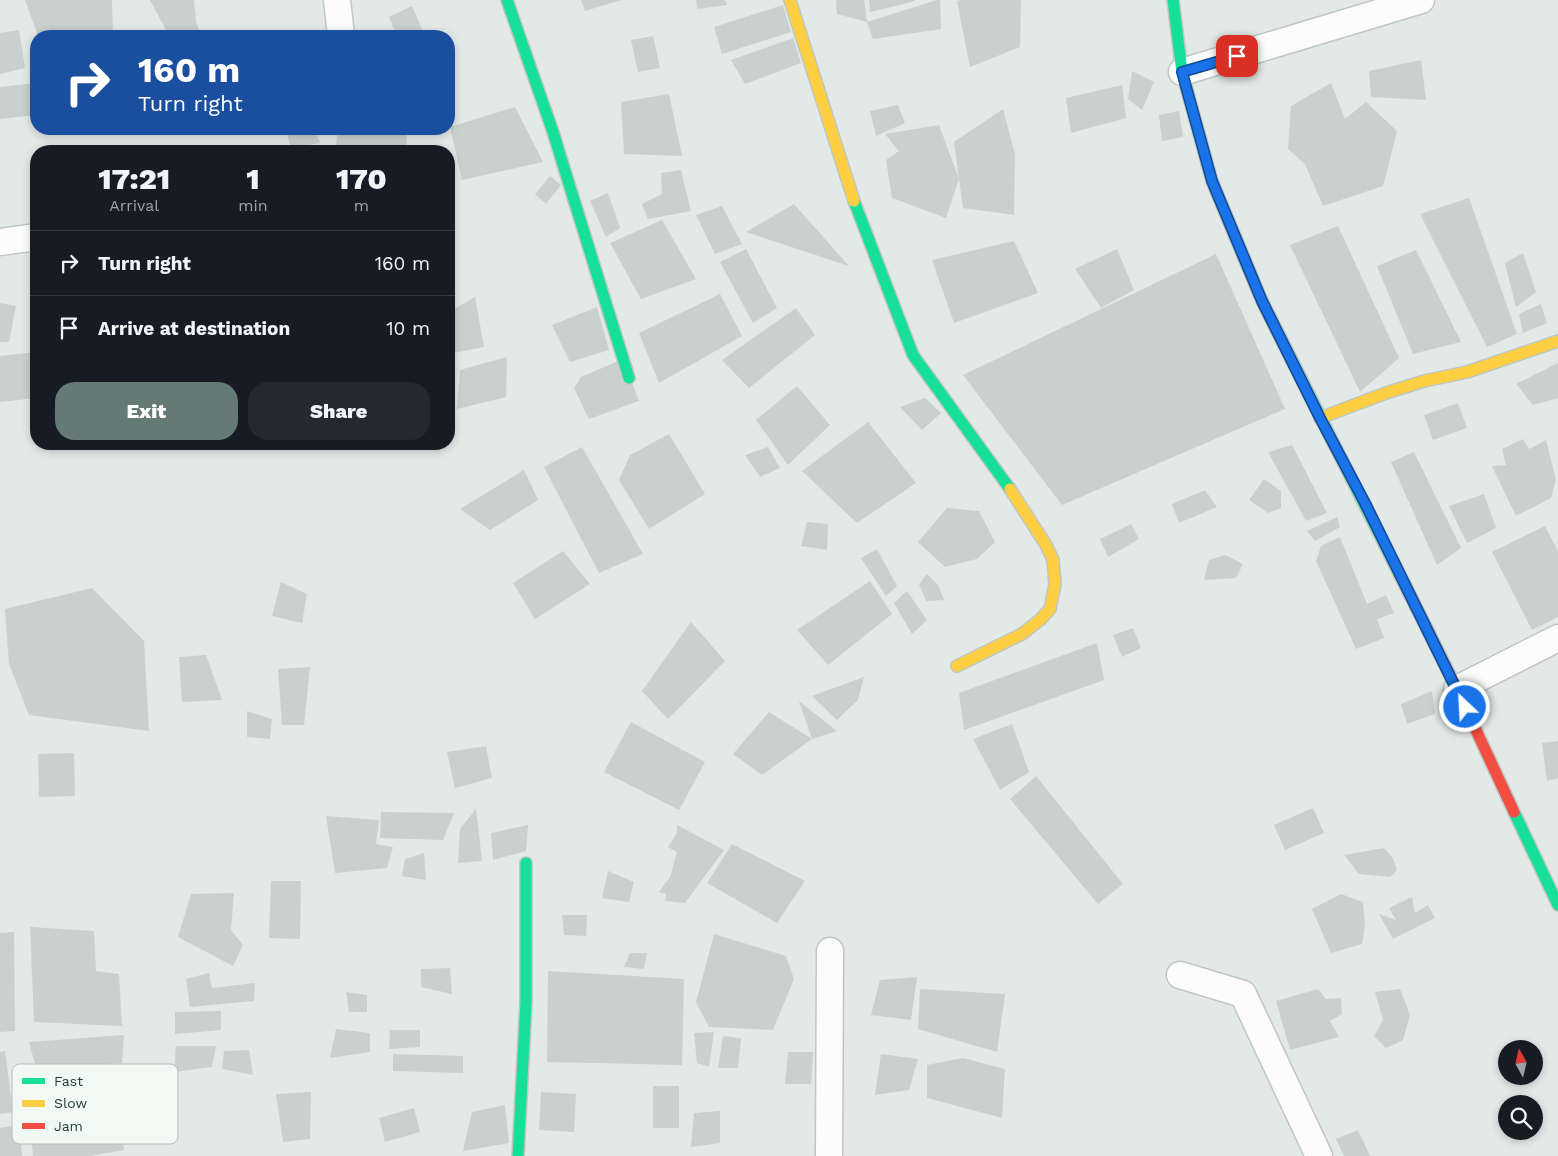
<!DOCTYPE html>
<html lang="en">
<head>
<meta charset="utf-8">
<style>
	body { margin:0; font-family:"Work Sans",sans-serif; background:#242831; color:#f1f3f6; height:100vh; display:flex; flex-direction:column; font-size:19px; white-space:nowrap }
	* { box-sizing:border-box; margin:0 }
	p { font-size:16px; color:#9ea1a6 }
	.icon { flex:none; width:28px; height:28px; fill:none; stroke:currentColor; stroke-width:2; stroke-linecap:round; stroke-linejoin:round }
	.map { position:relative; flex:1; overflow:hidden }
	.panel { position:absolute; left:30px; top:145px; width:425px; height:305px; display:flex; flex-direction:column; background:#171b24; border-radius:20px; box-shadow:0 2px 8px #0003 }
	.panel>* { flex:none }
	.top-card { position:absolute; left:30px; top:30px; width:425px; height:105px; border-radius:20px; box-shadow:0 2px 8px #0003; background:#1a4fa0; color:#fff; overflow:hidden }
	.needle { width:32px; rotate:352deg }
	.tools { position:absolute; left:1498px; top:1040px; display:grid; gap:10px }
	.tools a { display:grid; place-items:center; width:45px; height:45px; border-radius:50%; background:#171b24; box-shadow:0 2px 8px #0003; font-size:25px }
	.pin { position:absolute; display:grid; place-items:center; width:42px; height:42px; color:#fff; margin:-21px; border-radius:10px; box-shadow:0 2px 8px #0006 }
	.me { position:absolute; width:55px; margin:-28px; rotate:335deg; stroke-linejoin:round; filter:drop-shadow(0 0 4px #0008) }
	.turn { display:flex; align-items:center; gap:18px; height:105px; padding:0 25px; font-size:22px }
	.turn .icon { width:65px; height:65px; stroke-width:2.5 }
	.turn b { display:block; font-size:35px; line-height:42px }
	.eta { display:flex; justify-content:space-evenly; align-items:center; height:85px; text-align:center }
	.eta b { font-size:30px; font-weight:800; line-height:35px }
	.button { display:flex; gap:10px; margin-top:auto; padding:10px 25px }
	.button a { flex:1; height:58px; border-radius:20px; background:#647a75; color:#fff; font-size:20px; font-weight:800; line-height:58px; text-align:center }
	.button a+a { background:#242831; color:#f1f3f6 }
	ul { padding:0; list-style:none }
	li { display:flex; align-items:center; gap:15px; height:65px; padding:0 25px; border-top:1px solid #363941 }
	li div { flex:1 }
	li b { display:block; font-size:19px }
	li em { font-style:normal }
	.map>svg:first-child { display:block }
	.building { fill:#cad0ce }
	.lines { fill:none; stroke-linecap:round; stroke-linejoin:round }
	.street-casing { stroke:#c0c6c4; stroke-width:29 }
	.fast-casing { stroke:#bfc7c4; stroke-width:14 }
	.slow-casing { stroke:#bfc7c4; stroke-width:14 }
	.jam-casing { stroke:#bfc7c4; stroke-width:14 }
	.street { stroke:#fbfcfb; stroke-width:26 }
	.fast { stroke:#16e098; stroke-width:11 }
	.slow { stroke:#ffcf43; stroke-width:11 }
	.jam { stroke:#f24e42; stroke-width:11 }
	.route-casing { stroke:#114b97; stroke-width:12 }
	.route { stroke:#1a73e8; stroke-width:9 }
	.key { fill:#f1f9f5; stroke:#b2c1bc; stroke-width:1 }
	.key-label { font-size:14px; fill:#203e38 }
</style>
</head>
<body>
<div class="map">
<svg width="1558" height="1156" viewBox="0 0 1558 1156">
	<rect width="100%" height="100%" fill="#e3e9e7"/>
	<g class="building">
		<polygon points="25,0 112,0 113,36 38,36"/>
		<polygon points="150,0 194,0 196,21 201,36 155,36 167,32"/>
		<polygon points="581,0 621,0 585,11"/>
		<polygon points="696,0 725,0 727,5 697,9"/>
		<polygon points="836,0 864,0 867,22 837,14"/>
		<polygon points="869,0 915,0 915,1 870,12"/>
		<polygon points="937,0 940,0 941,29 873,39 867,22"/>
		<polygon points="961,0 1021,0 1020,47 970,67 957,1"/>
		<polygon points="783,5 791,32 722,54 714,27"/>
		<polygon points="412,6 425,36 397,36 389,17"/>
		<polygon points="19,30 25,68 0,74 0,33"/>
		<polygon points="653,36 660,68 638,72 631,40"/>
		<polygon points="793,38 801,63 745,84 731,60"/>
		<polygon points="1421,60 1426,100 1371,97 1369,71"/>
		<polygon points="1132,71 1154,82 1142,110 1128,99"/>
		<polygon points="36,83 36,115 0,119 0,87"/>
		<polygon points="1331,83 1345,119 1366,102 1397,131 1383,186 1323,206 1305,164 1288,149 1291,106"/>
		<polygon points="1122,85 1126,118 1071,133 1066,98"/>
		<polygon points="669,94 682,156 624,154 621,102"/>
		<polygon points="898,105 905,123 876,136 870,111"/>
		<polygon points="515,107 543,162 462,180 450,127"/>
		<polygon points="1003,109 1015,154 1014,215 963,208 959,179 946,218 892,198 886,160 899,151 885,134 939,125 959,179 954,142"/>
		<polygon points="1179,111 1183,137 1162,141 1159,115"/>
		<polygon points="286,129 314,129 320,143 291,148"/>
		<polygon points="382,129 406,129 407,151 335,151 338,131"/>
		<polygon points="681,170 691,211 648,219 642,204 662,194 661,173"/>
		<polygon points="550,176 561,185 546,204 535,194"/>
		<polygon points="608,193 620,228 606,237 590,201"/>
		<polygon points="1469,198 1517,334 1487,347 1420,214"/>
		<polygon points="794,204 849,266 746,232"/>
		<polygon points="722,206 742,244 715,254 696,215"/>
		<polygon points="662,220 696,279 641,299 610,243"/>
		<polygon points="1338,226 1399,358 1360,392 1290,245"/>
		<polygon points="1014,241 1038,293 954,323 932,260"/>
		<polygon points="746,249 777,308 753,323 720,262"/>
		<polygon points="1117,249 1134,290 1101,308 1075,269"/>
		<polygon points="1416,250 1461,342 1413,354 1377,266"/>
		<polygon points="1523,253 1536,292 1516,307 1505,263"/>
		<polygon points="1216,254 1285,409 1062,505 963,375"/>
		<polygon points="720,294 742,336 659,383 639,333"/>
		<polygon points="475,297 484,347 449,354 449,312"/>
		<polygon points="0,303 16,306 9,342 0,342"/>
		<polygon points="1541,304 1547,323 1523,333 1519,314"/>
		<polygon points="597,307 609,350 570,362 552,325"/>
		<polygon points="796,308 815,335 749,388 722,360"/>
		<polygon points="36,352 36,398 0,402 0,356"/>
		<polygon points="507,357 506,397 457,409 460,370"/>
		<polygon points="623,359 639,401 589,419 574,388 581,377"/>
		<polygon points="1558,363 1558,398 1533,405 1516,384"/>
		<polygon points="797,386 830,425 788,465 756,420"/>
		<polygon points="925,398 941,413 922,430 900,407"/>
		<polygon points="1458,403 1467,428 1433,440 1424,415"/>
		<polygon points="868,422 916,483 857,523 802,471"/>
		<polygon points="669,434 705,494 649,529 619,480 630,455"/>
		<polygon points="1523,439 1529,449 1546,440 1556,480 1551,498 1516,516 1492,466 1506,465 1502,449"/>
		<polygon points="1292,445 1327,513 1306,521 1268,452"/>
		<polygon points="582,447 643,554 599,573 544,467"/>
		<polygon points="768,447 780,468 760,477 745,455"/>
		<polygon points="1414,452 1461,548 1437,565 1391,462"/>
		<polygon points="524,470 538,500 490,530 460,509"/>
		<polygon points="1264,479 1281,491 1281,508 1268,513 1249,500"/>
		<polygon points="1205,490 1217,507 1179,523 1172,504"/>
		<polygon points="1484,494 1496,528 1467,543 1449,506"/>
		<polygon points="947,508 979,511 995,542 977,559 945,567 918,542"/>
		<polygon points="1337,517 1340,527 1315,541 1307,531"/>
		<polygon points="807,522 828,524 827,550 801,546"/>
		<polygon points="1131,524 1139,539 1108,557 1100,539"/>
		<polygon points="1545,526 1558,551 1558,617 1532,630 1492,552"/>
		<polygon points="1340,537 1367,604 1386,595 1394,613 1377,619 1384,638 1356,649 1316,561 1321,546"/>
		<polygon points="877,549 897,586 886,596 861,558"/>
		<polygon points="563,551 590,584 535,619 513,583"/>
		<polygon points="1225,555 1243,564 1236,578 1204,580 1209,560"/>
		<polygon points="927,574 938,585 944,600 926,601 919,584"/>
		<polygon points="870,581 892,614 828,665 797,630"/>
		<polygon points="281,582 307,594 302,623 272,616"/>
		<polygon points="92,588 144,641 149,731 29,715 9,664 5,609"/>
		<polygon points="907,591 927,620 912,634 894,603"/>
		<polygon points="691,622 725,661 668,719 642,691"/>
		<polygon points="1133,628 1141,648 1122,657 1113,635"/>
		<polygon points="1097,643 1104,680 964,730 959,693"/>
		<polygon points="206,655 222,700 182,702 179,657"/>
		<polygon points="310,667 304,725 282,725 278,669"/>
		<polygon points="864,677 858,700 837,720 812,696"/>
		<polygon points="1432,691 1435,714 1407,724 1401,704"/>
		<polygon points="799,701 837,731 812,739"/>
		<polygon points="247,711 272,719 270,739 247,737"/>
		<polygon points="769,712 812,739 762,775 733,754"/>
		<polygon points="631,722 705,762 679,810 604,772"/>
		<polygon points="1012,724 1029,772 1000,790 973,739"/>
		<polygon points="1558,741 1558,778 1547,781 1542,743"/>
		<polygon points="486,746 492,778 455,788 447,752"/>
		<polygon points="74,753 75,796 39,797 38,754"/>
		<polygon points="1036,776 1123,884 1098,904 1010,799"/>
		<polygon points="1313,808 1324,833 1285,850 1274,825"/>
		<polygon points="476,809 482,861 458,863 460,829"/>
		<polygon points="381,812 454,813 443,840 380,838"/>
		<polygon points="326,816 379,820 376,844 393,847 387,868 335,873"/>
		<polygon points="528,825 526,851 493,860 491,833"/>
		<polygon points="677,825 724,850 685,903 665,901 666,894 659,892 670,877 677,852 668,847 677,833"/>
		<polygon points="732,844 805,881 777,923 707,883"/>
		<polygon points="1384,848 1393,858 1397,870 1390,877 1359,874 1344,855"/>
		<polygon points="424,853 426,880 402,876 405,859"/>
		<polygon points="608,871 634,882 629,902 602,898"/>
		<polygon points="271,881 301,881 300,939 269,938"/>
		<polygon points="234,893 231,930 243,945 233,966 178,937 191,894"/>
		<polygon points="1341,894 1363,902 1365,926 1362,944 1331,953 1312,909"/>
		<polygon points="1412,897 1415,913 1428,905 1435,918 1393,939 1379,914 1396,920 1389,908"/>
		<polygon points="562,915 587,915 586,936 564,935"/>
		<polygon points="30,927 94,931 96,971 119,974 122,1026 34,1022"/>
		<polygon points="14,932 15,1031 0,1032 0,933"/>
		<polygon points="714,934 786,956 794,979 773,1030 709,1027 696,1002"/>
		<polygon points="630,953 647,953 644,969 624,967"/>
		<polygon points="450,968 452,994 421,987 421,969"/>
		<polygon points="548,971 684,979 682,1065 547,1062"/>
		<polygon points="209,973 212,988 255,983 254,1001 190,1007 186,979"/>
		<polygon points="917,977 911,1020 871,1015 880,980"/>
		<polygon points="920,989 1005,994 997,1052 918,1029"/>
		<polygon points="1318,989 1326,999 1341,998 1342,1014 1330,1021 1339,1037 1290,1050 1276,1001"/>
		<polygon points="1400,989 1410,1015 1403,1040 1386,1048 1374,1036 1383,1020 1375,992"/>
		<polygon points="346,992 367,995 367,1012 349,1012"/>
		<polygon points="221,1011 221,1030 175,1034 175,1012"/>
		<polygon points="336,1029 370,1033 370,1052 330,1058"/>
		<polygon points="390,1030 420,1030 420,1047 389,1049"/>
		<polygon points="714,1032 709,1067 697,1063 694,1033"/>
		<polygon points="124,1035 122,1063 36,1068 29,1042"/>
		<polygon points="723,1036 741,1038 738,1068 718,1068"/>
		<polygon points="176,1046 216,1046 212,1067 174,1072"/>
		<polygon points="249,1050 253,1075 222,1069 224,1051"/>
		<polygon points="5,1051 13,1112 0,1114 0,1052"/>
		<polygon points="788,1052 813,1052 811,1084 785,1084"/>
		<polygon points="393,1054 463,1056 463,1073 393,1071"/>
		<polygon points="881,1054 918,1059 909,1090 875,1095"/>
		<polygon points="963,1058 1005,1069 1002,1118 927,1098 927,1065"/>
		<rect x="653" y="1086" width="26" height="42"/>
		<polygon points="311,1092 310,1139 283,1142 276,1094"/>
		<polygon points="541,1092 576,1094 574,1132 539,1130"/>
		<polygon points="121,1102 124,1150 90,1156 33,1156 28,1105"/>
		<polygon points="505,1105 509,1143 463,1151 472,1112"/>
		<polygon points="414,1108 420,1132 385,1142 379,1118"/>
		<polygon points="720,1111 720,1143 691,1147 694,1113"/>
		<polygon points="20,1125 22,1156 0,1156 0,1128"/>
		<polygon points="1358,1130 1370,1156 1344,1156 1336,1139"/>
	</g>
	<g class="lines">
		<defs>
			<g id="street">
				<polyline points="337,0 341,36"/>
				<polyline points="1182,72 1421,0"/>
				<polyline points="0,242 36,237"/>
				<polyline points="1457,689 1558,638"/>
				<polyline points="1180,975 1243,994 1319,1156"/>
				<polyline points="829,1156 830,951"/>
			</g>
			<g id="fast">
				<polyline points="507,0 553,132 629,378"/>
				<polyline points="1173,0 1182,72 1212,181 1262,301 1406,587"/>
				<polyline points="854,201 913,355 1010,489"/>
				<polyline points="1514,812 1558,905"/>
				<polyline points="518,1156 526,1002 526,863"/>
			</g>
			<g id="slow">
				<polyline points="790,0 854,201"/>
				<polyline points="1320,418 1386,393 1424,381 1467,372 1558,341"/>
				<polyline points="957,666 1022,634 1041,619 1050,609 1055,584 1053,560 1046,545 1010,489"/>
			</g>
			<polyline id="jam" points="1406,587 1457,689 1514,812"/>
		</defs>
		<use href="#street" class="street-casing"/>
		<use href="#fast" class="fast-casing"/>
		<use href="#slow" class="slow-casing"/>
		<use href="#jam" class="jam-casing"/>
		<use href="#street" class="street"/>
		<use href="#fast" class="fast"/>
		<use href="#slow" class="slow"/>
		<use href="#jam" class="jam"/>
	</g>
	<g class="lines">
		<defs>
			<polyline id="route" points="1237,56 1182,72 1212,181 1262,301 1320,418 1365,503 1465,707"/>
		</defs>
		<use href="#route" class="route-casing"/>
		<use href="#route" class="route"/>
	</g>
	<rect x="12" y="1064" width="166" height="80" rx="8" class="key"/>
	<rect x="22" y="1078" width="23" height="6" fill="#16e098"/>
	<rect x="22" y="1100" width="23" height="7" fill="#ffcf43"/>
	<rect x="22" y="1123" width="23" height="6" fill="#f24e42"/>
	<g class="key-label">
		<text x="54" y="1086">Fast</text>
		<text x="54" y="1108">Slow</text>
		<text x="54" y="1131">Jam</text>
	</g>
</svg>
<div class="tools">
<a><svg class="needle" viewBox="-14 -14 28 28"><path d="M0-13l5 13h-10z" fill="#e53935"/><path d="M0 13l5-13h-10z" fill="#9ea1a6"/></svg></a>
<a><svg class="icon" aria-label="search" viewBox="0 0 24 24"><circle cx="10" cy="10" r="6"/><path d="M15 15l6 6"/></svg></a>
</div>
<div class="pin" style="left:1237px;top:56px;background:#d93025"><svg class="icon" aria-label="arrive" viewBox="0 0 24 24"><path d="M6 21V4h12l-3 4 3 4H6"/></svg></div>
<svg class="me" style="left:1465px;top:707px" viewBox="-20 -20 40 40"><circle r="17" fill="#1a73e8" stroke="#fff" stroke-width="3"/><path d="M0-11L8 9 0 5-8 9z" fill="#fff"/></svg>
<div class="top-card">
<div class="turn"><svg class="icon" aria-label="right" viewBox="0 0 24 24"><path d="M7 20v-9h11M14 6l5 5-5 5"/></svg><div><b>160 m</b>Turn right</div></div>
</div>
<section class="panel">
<div class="eta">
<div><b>17:21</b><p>Arrival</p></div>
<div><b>1</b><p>min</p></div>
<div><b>170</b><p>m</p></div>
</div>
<ul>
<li><svg class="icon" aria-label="right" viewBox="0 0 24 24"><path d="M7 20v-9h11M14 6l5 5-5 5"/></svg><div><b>Turn right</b></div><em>160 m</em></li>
<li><svg class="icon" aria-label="arrive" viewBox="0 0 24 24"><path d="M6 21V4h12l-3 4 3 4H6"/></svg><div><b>Arrive at destination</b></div><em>10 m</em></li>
</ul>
<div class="button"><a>Exit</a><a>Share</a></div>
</section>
</div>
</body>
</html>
